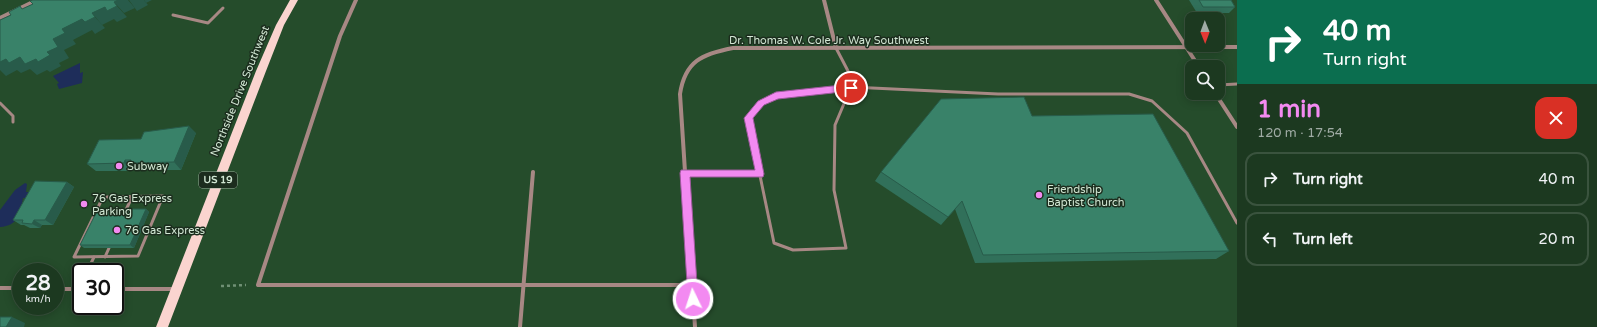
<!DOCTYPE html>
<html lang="en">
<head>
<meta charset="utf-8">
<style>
	body { margin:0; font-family:"Varela Round",sans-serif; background:#29442d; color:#f1f3f6; height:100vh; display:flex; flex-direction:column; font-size:15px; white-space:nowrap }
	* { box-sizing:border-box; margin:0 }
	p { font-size:13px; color:#a0aca5 }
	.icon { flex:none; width:22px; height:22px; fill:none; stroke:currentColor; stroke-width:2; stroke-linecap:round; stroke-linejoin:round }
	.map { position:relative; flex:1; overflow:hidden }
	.details { display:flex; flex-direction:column; background:#1c3920; width:360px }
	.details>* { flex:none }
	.banner { background:#0b6e4f; color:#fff; overflow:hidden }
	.needle { width:26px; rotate:179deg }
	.tools { position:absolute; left:1185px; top:12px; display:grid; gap:8px }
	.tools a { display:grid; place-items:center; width:40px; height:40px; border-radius:8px; background:#1c3920; box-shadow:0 2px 10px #0003,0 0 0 1px #3a533e; font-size:20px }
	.speed { position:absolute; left:12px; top:263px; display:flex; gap:8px; font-size:20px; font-weight:700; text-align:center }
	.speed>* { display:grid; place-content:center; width:52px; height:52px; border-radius:50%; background:#1c3920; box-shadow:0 2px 10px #0003,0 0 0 1px #3a533e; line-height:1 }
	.speed small { font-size:10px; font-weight:400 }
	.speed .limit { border:2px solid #111; border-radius:6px; background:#fff; color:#111 }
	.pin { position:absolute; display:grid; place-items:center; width:34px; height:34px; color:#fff; margin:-17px; border:2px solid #fff; border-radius:50%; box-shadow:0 1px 4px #0007 }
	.me { position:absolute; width:44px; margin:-22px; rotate:356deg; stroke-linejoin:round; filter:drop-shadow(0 0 3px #0008) }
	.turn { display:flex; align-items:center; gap:14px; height:84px; padding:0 20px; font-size:18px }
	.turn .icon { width:52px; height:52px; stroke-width:2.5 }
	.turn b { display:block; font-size:28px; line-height:34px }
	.round { display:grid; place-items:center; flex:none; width:42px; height:42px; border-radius:12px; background:#29442d }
	.headline { display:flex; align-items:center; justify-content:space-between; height:68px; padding:0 20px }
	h1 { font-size:24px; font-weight:700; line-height:30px; color:#f38af1 }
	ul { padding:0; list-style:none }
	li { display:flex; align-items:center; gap:12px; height:54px; margin:0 8px 6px; padding:0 12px; border:2px solid #3a533e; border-radius:12px }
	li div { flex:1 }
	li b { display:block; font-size:15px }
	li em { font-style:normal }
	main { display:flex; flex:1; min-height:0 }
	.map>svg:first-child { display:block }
	.water { fill:#1e2d5a }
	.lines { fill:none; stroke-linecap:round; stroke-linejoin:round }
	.path { stroke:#709075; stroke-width:2.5; stroke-dasharray:3 3; stroke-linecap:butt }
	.service { stroke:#a78884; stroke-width:3 }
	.minor { stroke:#a78884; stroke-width:4 }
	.primary { fill:#fad4cf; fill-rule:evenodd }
	.wall { fill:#31705a }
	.shaded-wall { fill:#285b4a }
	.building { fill:#398269; stroke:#285b4a }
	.route { fill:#f38af1; stroke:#9e5a9d }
	.poi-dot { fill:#f38af1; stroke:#1c2d1e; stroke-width:1.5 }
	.labels { text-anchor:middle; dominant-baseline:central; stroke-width:3; stroke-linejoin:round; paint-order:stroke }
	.shield { fill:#1c2d1e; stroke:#9baf9d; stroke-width:1 }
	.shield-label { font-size:10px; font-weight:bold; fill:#d1e7d3 }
	.street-label { font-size:11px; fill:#d1e7d3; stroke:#1c2d1e }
	.poi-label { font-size:11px; fill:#d1e7d3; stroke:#1c2d1e; text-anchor:start }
</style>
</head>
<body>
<main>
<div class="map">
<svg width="1237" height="327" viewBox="0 0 1237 327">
	<rect width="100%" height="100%" fill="#254c2b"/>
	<g class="water">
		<polygon points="80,63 80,73 83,72 82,83 59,89 57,84 59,83 53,76"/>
		<path d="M25,183L27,184L26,192H29L26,198H23C20,214 18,226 0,227V210L15,190Z"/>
	</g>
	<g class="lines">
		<polyline class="path" points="221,286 246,285"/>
		<g class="service">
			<polyline points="173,15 208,23 223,8"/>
			<polyline points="836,48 848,71 851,87"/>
			<polyline points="1218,85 1237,84"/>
			<polyline points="851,87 998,94 1129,94 1152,101 1187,133 1237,223"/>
			<polygon points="851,87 835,125 834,190 846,248 793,250 774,243 748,118 761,103 776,96"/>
			<polyline points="0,103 13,116 13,122"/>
			<polyline points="685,173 760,174"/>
			<polygon points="163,196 138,256 74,257 103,197"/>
			<polyline points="125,212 132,197"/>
			<polyline points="105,257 109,248"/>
			<polyline points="87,272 94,257"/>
			<polyline points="79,289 81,284"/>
		</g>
		<g class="minor">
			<polyline points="356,0 340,36 258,285 692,285"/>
			<polyline points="824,0 836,48"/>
			<polyline points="1156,0 1199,67"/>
			<polyline points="0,18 37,0"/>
			<polyline points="1215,93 1237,127"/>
			<polyline points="0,288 21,288"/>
			<polyline points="55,289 81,289"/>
			<polyline points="115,289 175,289"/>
			<polyline points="520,327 533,172"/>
			<path d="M695,327L680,94C685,61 702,54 733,48L1237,47"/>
		</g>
		<polygon class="primary" points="290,0 298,0 284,25 266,71 168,327 156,327 256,71 276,25"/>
	</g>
	<g class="wall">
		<polygon points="1189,0 1231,0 1235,7 1229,13 1197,13"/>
		<polygon points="1032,116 1229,251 1216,259 975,263 955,209 941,225 875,181 881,172"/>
		<polygon points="196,133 181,170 138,170 135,168 134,168 132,171 96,171 87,164"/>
		<polygon points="67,182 74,187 53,225 42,225 40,228 30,228 24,225 21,225 13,220"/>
		<polygon points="146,209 149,212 134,248 84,248 80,245"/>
	</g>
	<g class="shaded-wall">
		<polygon points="118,0 128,0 135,8 124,13 114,2"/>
		<polygon points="129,0 144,0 148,5 137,11"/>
		<polygon points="144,0 152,0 146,3"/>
		<polygon points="117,6 127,17 117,22 114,19 102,25 92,13 105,7"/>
		<polygon points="95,17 105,28 95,34 92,30 73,40 76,44 64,50 69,58 59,63 61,66 50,72 47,70 37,75 30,69 21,73 17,70 6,76 0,70 0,62 6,59 47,52 53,39 62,29 82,19"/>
		<polygon points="189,126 196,133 181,170 174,162"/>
		<polygon points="125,160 134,168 132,171 124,163"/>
		<polygon points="67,182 74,187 53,225 45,220"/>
		<polygon points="146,209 149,212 134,248 130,245"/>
		<polygon points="34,220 42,225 40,228 32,224"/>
		<polygon points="12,317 25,323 24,327 6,327"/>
	</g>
	<g class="building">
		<polygon points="33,0 118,0 114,2 117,6 107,11 105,7 92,13 95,17 85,22 82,19 62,29 65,33 53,39 58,47 47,52 50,55 38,62 36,59 25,64 20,57 9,63 6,59 0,62 0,20 11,15 9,12 20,6 22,9 33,4 30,1"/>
		<polygon points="1199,0 1231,0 1235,7 1203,7"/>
		<polygon points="1024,97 1032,116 1153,114 1229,251 983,255 962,201 948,217 881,172 941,99"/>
		<polygon points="189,126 174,162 130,163 131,160 125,160 124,163 87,164 99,140 141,139 144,132"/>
		<polygon points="35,181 67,182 45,220 34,220 32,224 22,223 23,220 13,220"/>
		<polygon points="98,209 146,209 130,245 80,245"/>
		<polygon points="0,317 12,317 6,327 0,327"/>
	</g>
	<polygon class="route" points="851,84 855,88 851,91 778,99 764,105 753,118 764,174 763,177 690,177 698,299 696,302 693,304 689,302 688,299 680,173 681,170 755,170 744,118 758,101 776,92"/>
	<g class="poi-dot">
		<circle cx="119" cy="166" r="4"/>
		<circle cx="1039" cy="195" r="4"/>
		<circle cx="84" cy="204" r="4"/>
		<circle cx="117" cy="230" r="4"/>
	</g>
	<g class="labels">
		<rect class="shield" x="199" y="172" width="38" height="16" rx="3"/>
		<g class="shield-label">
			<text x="218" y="180">US 19</text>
		</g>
		<g class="street-label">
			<text x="829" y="40">Dr. Thomas W. Cole Jr. Way Southwest</text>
			<text transform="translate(240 91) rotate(-68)">Northside Drive Southwest</text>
		</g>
		<g class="poi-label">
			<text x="127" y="166">Subway</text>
			<text x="1047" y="189">Friendship<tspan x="1047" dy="13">Baptist Church</tspan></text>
			<text x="92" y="198">76 Gas Express<tspan x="92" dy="13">Parking</tspan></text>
			<text x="125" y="230">76 Gas Express</text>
		</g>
	</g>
</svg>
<div class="tools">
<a><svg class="needle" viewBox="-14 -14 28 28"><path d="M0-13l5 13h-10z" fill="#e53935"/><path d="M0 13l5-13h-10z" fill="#a0aca5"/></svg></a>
<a><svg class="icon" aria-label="search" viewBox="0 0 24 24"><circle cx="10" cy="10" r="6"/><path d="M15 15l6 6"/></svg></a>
</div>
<div class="speed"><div>28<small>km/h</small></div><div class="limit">30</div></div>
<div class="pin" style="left:851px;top:88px;background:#d93025"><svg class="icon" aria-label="arrive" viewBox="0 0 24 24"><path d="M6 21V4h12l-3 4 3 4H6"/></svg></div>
<svg class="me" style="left:693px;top:299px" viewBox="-20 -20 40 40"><circle r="17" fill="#f38af1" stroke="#fff" stroke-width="3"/><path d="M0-11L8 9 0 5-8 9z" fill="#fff"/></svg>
</div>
<section class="details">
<div class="banner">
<div class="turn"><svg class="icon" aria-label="right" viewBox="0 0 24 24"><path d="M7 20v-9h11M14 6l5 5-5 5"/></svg><div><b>40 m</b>Turn right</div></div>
</div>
<div class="headline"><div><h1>1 min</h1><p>120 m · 17:54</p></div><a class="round" style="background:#d93025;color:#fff"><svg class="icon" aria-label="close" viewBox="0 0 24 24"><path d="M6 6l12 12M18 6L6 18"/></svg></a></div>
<ul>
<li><svg class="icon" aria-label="right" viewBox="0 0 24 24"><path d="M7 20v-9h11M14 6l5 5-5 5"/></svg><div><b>Turn right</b></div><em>40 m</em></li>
<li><svg class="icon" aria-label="left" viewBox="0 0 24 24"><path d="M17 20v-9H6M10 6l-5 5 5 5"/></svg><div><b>Turn left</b></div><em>20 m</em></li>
</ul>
</section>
</main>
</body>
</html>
